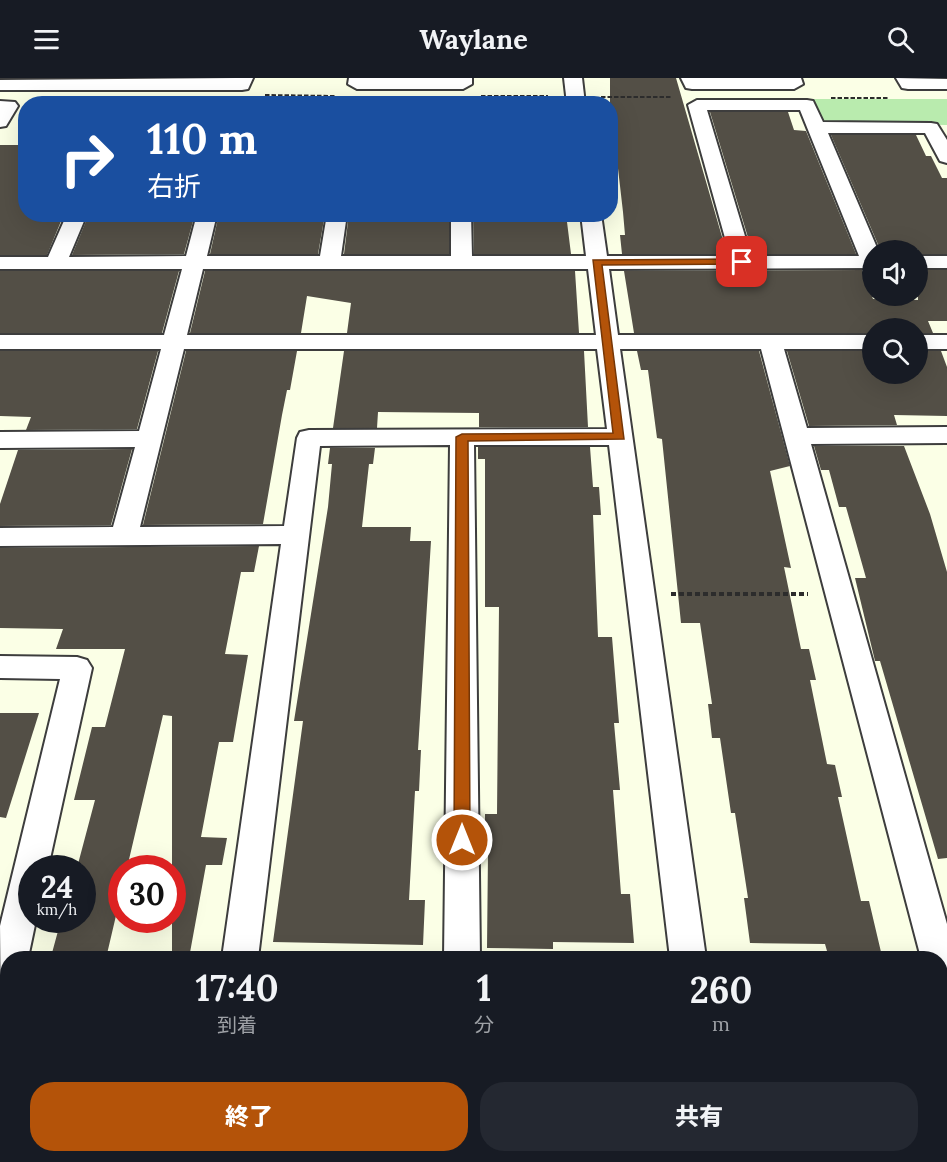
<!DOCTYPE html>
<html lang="ja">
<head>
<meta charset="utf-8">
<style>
	body { margin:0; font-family:Lora,"Noto Sans JP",serif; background:#242831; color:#f1f3f6; height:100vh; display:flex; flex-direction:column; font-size:22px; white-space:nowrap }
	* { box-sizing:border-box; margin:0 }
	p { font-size:20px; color:#9ea1a6 }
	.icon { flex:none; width:33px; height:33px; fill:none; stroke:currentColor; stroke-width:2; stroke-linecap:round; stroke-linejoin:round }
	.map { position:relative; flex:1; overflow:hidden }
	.details { position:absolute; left:0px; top:873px; width:948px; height:212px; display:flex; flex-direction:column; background:#171b24; border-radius:24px 24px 0 0; box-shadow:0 6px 24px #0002 }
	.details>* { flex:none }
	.guide { position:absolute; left:18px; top:18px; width:600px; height:126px; border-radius:24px; box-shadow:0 6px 24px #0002; background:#1a4fa0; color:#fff; overflow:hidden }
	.buttons { position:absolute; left:862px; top:162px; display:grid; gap:12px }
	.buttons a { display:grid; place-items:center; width:66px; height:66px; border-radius:50%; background:#171b24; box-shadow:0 6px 24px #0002; font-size:30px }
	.speed { position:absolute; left:18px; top:777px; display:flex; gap:12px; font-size:30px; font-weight:700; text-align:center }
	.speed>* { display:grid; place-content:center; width:78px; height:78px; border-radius:50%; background:#171b24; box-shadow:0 6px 24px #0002; line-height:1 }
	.speed small { font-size:15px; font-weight:400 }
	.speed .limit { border:9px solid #d22; background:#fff; color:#111 }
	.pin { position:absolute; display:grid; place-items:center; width:51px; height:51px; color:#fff; margin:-26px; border-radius:12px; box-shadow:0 3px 9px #0006 }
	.me { position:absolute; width:66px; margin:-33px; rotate:0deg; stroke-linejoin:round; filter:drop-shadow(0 0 4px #0008) }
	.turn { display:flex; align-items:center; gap:21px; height:126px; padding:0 30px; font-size:27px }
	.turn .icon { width:78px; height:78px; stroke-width:2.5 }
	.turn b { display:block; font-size:42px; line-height:51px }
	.eta { display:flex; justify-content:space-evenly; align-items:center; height:102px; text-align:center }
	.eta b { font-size:36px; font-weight:800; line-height:42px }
	.cta { display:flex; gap:12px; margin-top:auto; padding:12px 30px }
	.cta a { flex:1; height:69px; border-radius:24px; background:#b45309; color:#fff; font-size:24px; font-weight:800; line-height:69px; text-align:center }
	.cta a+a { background:#242831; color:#f1f3f6 }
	header { display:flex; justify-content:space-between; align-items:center; height:78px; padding:0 30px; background:#171b24; font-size:27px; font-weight:800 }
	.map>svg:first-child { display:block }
	.green { fill:#b9ebae }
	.building { fill:#534f46 }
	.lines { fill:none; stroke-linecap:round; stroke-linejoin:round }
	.street-casing { stroke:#3d3d3d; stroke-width:4 }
	.path-far1 { stroke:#2c2c2c; stroke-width:2; stroke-dasharray:4.5 2; stroke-linecap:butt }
	.path { stroke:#2c2c2c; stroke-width:4; stroke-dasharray:5 3; stroke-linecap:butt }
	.street { fill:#fff; fill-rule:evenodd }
	.route { fill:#b45309; stroke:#753606; stroke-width:1.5 }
</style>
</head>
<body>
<header><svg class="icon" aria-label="menu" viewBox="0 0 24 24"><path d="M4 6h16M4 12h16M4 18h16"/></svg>Waylane<svg class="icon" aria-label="search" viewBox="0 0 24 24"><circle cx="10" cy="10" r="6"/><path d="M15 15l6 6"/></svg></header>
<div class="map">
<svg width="947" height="1084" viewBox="0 0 947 1084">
	<rect width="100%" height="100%" fill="#fbffe6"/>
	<g class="green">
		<polygon points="123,21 345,21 345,26 121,25"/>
		<polygon points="813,21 947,21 947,47 832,46 821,41"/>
	</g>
	<g class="building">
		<polygon points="610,0 676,0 727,176 622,176 620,157 625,157 623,134 616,73 610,73"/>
		<polygon points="710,34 788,34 794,52 806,53 856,176 753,176"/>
		<polygon points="831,57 916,57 926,78 931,78 942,100 947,100 947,176 918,176 918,171 880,171"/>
		<polygon points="0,67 26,67 26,136 64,136 47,177 0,177"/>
		<polygon points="89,136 195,136 184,176 72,177"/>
		<polygon points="219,136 325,136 318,176 210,176"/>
		<polygon points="349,136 449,137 449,176 344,176"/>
		<polygon points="566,136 571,176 474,176 473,137"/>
		<polygon points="862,192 873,221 918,222 918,192 947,192 947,243 928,243 933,255 918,255 918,250 873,250 873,255 634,255 624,193"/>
		<polygon points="0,193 179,193 162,255 0,255"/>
		<polygon points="205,193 575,193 579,255 347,255 351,225 307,218 301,255 190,255"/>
		<polygon points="0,273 158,273 137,351 26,352 31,339 0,338"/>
		<polygon points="186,273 297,273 290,312 287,312 282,337 263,446 143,447"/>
		<polygon points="344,273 584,273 588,349 479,349 479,335 378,334 377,350 333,350"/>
		<polygon points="637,273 759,273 790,388 770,393 791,490 784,489 801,571 809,571 816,602 810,602 827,686 835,687 842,719 838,719 861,823 869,823 881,874 827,873 825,866 750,865 744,820 748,820 735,735 731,735 720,660 712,660 708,626 712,626 700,545 681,545 662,361 657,360 648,292 641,292"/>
		<polygon points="787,273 873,273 873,296 918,296 918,273 941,273 947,289 947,338 894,337 897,347 809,348"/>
		<polygon points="814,368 904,368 930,436 947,494 947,780 938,781 880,583 875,583 855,500 866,500 846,429 839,429 829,392 821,392"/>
		<polygon points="478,369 590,369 593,409 599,409 601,437 593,437 598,559 612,559 619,645 614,645 620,712 613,712 621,816 630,816 634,865 553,864 553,871 487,870 488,775 485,775 485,736 497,736 499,529 485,529 485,381 478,381"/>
		<polygon points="330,370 375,370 373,386 369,386 362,449 411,449 410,463 431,463 418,672 421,672 419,713 415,713 409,822 425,822 423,867 273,864 303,643 294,643 328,429 332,386 328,386"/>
		<polygon points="132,371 111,447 0,448 0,426 18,372"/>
		<polygon points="259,468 254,494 241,494 225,576 248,577 233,664 219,664 201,759 227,760 222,787 206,787 189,880 172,880 172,638 163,637 127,790 122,790 122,812 107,876 52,875 61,842 82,842 82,786 78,786 95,722 74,722 92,649 105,649 125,571 56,571 63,551 0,550 0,470"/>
		<polygon points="0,635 39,635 6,740 0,739"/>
	</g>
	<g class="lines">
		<defs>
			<g id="street">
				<polygon points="235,0 253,0 248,11 242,12 0,12 0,2"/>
				<polygon points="349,0 472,0 472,6 463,11 357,11 348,6"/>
				<polygon points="564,0 582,0 585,26 567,26"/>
				<polygon points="681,0 801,0 803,6 794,11 692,11 686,10"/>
				<polygon points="896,0 947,1 947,11 908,11 902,10"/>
				<path d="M697,22H807L813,23L823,44L931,45L937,46L947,62V85L940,83L925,55H828L878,172H873V190L609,191L618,257H873V271H784L807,350L947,349V365L811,366L947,846V924L940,921V880H921L761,271H620L706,880H670L609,367H474L480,880H444L450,367L320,368L258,880H222L281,466L0,468V450L113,449L135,369L0,370V354L139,353L161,271H0V257H164L182,191H0V179H48L67,136H87L69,179L186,178L197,136H217L207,178H320L327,136H347L341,178H451V136H471L472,178H586L581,136H601L607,178H730L688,27ZM707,32H800L859,178H751ZM203,191H588L596,257H187ZM184,271H597L607,351L309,352L300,354L297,360L284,448L140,449Z"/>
				<polygon points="0,23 15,24 18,28 6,48 0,49"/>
				<rect x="918" y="178" width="29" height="12"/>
				<rect x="918" y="257" width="29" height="14"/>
				<polygon points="0,578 77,579 87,582 92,590 48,790 32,790 32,842 36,842 28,880 8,880 8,933 1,936 0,848 60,601 0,600"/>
				<rect x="0" y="987" width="8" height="38"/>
				<polygon points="694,1077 734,1077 735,1084 695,1084"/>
			</g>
		</defs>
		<use href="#street" class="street-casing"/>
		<g class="path-far1">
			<polyline points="265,17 335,18"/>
			<polyline points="481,18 548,18"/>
			<polyline points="601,19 671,19"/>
			<polyline points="831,20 889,20"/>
		</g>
		<polyline class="path" points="671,516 808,516"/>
		<use href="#street" class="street"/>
	</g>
	<polygon class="route" points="742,181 748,184 746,186 602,187 624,361 468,363 470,762 467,767 456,767 454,762 456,359 462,356 613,355 593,182"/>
</svg>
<div class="buttons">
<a><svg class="icon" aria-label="sound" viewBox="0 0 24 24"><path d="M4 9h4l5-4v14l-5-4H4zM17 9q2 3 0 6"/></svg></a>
<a><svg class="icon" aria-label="search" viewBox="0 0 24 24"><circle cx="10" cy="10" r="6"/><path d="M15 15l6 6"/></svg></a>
</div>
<div class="speed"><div>24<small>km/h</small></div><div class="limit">30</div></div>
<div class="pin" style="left:742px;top:184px;background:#d93025"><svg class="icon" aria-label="arrive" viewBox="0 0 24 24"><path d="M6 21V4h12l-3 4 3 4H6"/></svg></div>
<svg class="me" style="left:462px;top:762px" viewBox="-20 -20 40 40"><circle r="17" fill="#b45309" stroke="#fff" stroke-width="3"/><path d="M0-11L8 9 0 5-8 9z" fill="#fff"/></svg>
<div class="guide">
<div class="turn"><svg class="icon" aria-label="right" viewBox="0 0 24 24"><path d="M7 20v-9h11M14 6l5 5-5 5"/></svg><div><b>110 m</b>右折</div></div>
</div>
<section class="details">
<div class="eta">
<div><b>17:40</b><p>到着</p></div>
<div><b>1</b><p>分</p></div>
<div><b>260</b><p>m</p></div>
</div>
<div class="cta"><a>終了</a><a>共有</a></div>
</section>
</div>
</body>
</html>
